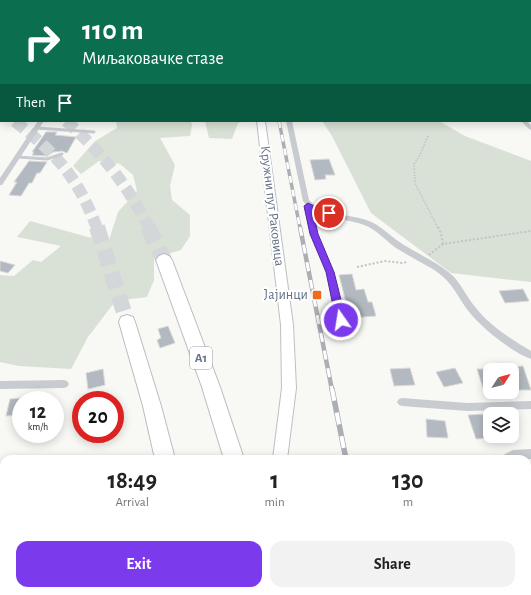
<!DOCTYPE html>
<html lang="en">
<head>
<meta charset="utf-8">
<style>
	body { margin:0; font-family:"Alegreya Sans",sans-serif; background:#f2f2f2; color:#222; height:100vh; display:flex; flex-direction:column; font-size:15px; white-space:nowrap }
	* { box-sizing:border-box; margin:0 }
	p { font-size:13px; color:#767676 }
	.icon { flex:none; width:22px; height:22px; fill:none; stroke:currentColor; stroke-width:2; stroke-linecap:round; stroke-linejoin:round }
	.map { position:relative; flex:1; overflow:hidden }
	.panel { position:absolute; left:0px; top:455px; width:531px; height:140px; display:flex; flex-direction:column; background:#fff; border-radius:12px 12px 0 0; box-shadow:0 2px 10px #0003 }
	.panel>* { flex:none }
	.top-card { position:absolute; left:0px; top:0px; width:531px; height:122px; box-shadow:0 2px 10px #0003; background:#0b6e4f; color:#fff; overflow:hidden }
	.needle { width:26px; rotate:54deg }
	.fabs { position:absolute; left:483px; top:363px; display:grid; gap:8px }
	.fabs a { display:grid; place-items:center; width:36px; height:36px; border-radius:8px; background:#fff; box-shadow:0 2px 10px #0003; font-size:20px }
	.speed { position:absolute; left:12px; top:391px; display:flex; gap:8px; font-size:20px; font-weight:700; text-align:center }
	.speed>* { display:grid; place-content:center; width:52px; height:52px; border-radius:50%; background:#fff; box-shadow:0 2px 10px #0003; line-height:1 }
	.speed small { font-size:10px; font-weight:400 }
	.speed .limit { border:6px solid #d22; background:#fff; color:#111 }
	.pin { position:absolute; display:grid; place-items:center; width:34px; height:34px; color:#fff; margin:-17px; border:2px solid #fff; border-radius:50%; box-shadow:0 1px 4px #0007 }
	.me { position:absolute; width:44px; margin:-22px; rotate:347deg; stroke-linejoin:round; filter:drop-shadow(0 0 3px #0008) }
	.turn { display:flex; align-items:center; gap:14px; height:84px; padding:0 16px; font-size:18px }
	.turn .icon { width:52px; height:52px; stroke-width:2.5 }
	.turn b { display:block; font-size:28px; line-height:34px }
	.then { display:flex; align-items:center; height:38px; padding:0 16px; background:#0003; gap:8px; font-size:15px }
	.eta { display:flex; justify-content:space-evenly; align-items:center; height:68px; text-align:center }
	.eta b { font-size:24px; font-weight:700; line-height:28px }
	.action { display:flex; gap:8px; margin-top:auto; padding:8px 16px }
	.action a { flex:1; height:46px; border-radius:12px; background:#7c3aed; color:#fff; font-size:16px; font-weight:700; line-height:46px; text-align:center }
	.action a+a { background:#f2f2f2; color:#222 }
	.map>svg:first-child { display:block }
	.green { fill:#d9e1d6 }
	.building { fill:#b3b9c0; stroke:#dadad8 }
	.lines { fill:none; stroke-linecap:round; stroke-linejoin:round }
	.motorway-tunnel-far1 { stroke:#d3d7da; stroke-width:12; stroke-dasharray:12 6; stroke-linecap:butt }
	.motorway-tunnel { stroke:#d3d7da; stroke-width:16; stroke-dasharray:16 8; stroke-linecap:butt }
	.secondary-casing { stroke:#bcc0c5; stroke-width:2 }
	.motorway-casing { stroke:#babdc1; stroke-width:2 }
	.path-far1 { stroke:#c1c3c6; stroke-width:1.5; stroke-dasharray:1.5 1.5; stroke-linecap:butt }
	.path { stroke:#c1c3c6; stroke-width:2; stroke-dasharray:2 2; stroke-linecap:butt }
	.service-far1 { stroke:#c8cbcf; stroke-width:3 }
	.service { stroke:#c8cbcf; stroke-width:4 }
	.minor { fill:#c8cbcf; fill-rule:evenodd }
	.tertiary { fill:#c8cbcf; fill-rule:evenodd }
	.secondary { fill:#fff; fill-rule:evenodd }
	.motorway { fill:#fff; fill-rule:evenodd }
	.rail-far2-casing { stroke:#aaaeb5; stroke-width:3.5 }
	.rail-far1-casing { stroke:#aaaeb5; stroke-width:4.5 }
	.rail-casing { stroke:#aaaeb5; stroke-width:5.5 }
	.rail-far2 { stroke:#fff; stroke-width:2.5; stroke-dasharray:7; stroke-linecap:butt }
	.rail-far1 { stroke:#fff; stroke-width:3; stroke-dasharray:9; stroke-linecap:butt }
	.rail { stroke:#fff; stroke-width:4; stroke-dasharray:12; stroke-linecap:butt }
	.route { fill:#7c3aed; stroke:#51269a }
	.poi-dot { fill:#ef6a1e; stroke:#fff; stroke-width:1.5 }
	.labels { text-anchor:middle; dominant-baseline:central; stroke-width:4; stroke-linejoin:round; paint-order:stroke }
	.shield { fill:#fff; stroke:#939eac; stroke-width:1 }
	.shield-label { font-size:13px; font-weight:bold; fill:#657488 }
	.street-label { font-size:14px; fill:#657488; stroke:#fff }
	.poi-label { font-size:14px; fill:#657488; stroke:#fff; text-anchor:end }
</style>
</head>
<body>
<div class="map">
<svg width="531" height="595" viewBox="0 0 531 595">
	<rect width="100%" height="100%" fill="#f8f8f5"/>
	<g class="green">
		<polygon points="116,121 191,121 192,125 190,136 160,138 175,165 170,186 172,200 190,215 190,236 181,250 154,258 154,280 147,297 124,300 114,303 88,337 71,369 19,366 0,362 0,275 14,276 33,260 41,262 61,246 17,237 30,221 88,237 109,240 118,212 137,191 133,175 120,164 99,161 81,174 73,166 95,141 117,128"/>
		<polygon points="205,121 246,121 238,123 232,139 209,138"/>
		<polygon points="322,121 439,121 465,136 531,161 531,282 451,273 371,213 332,136"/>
		<polygon points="82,591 162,591 162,595 81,595"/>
	</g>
	<g class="building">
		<polygon points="46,132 57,132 55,135 76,137 67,153 62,151 53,152 47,156 32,155 34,152 32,152"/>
		<polygon points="329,159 335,175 325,175 326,179 315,180 310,160"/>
		<polygon points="29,161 47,162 40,173 37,173 32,183 29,183 21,196 9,195 17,182 14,182"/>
		<polygon points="0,261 15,265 8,273 0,271"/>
		<polygon points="352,274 356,290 364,289 368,302 372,302 376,316 350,318 339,275"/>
		<polygon points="523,289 529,301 505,303 499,291"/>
		<polygon points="168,326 175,343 160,348 157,340 161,338 158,329"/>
		<polygon points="523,366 531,390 512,390 512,367"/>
		<polygon points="410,368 415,385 394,386 390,369"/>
		<polygon points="455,368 463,383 444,387 436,372"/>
		<polygon points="103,369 105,385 88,389 86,373"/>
		<polygon points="477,369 490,369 490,388 483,388"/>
		<polygon points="21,398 21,415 6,416 10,399"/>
		<polygon points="485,414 490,426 490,438 476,439 468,415"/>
		<polygon points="426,419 445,421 448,438 427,437"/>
	</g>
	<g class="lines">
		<g class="motorway-tunnel-far1">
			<path d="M15,121C58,156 77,176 97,228"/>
			<path d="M66,121C101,151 128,186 149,228"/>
		</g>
		<g class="motorway-tunnel">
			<polyline points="97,227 127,322"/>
			<polyline points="148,227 164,260"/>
		</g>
		<defs>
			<g id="secondary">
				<rect x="245" y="0" width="6" height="1"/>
				<polygon points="257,121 265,121 293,325 296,388 287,459 273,459 282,388 281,325"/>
				<polygon points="238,591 256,591 255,595 237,595"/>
			</g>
			<g id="motorway">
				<polygon points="164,254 169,256 172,260 220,387 244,459 224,459 202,387 156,260 159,256"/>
				<polygon points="127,315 133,317 135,322 161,406 175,459 155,459 143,406 119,322 121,317"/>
				<rect x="179" y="591" width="24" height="4"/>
				<polygon points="253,591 277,591 278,595 254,595"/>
			</g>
		</defs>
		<use href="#secondary" class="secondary-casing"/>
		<use href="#motorway" class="motorway-casing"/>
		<polyline class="path-far1" points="428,136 420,155 414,164 415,183 438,228"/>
		<g class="path">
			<polyline points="438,227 441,233 443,244"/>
			<polyline points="429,255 443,244 531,231"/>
			<polyline points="357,267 385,261 402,263 408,262"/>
		</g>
		<g class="service-far1">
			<polyline points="36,128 94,132"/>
			<polyline points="18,157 47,159 62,154"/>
			<polyline points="308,206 313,228"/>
		</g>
		<polyline class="service" points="312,227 330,272 341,320"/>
		<g class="minor">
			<polygon points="77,0 82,0 77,1"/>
			<rect x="345" y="0" width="5" height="1"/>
			<rect x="412" y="0" width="4" height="1"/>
			<rect x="433" y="0" width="5" height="1"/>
			<rect x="0" y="7" width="1" height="2"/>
			<rect x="0" y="34" width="1" height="2"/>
			<rect x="530" y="41" width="1" height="3"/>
			<polygon points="0,48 1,49 1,53 0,52"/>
			<polygon points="38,121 44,121 2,185 0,185 0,178"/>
			<path d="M286,121H292L309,200C326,219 357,212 377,225C386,231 394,239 404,245C420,255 439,263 453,276C462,285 467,298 476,308C490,326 511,339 531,351V359C512,352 483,329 470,313C455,294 454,282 431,268C419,261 407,255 396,248C385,240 376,229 364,225C343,217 316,220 303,201Z"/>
			<polygon points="521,121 527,121 531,125 531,130 529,129"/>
			<polygon points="64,380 67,381 69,384 67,387 64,388 0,389 0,381"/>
			<polygon points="402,398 467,403 531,401 531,409 467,411 402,406 399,405 397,402 399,399"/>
			<polygon points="531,449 531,459 500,459 501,456 513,450"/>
			<polygon points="527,568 531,570 531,595 527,593 526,591"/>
		</g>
		<g class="tertiary">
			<rect x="252" y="0" width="6" height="1"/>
			<rect x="530" y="6" width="1" height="4"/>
		</g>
		<use href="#secondary" class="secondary"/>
		<use href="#motorway" class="motorway"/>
		<defs>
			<polyline id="rail-far2" points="279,121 300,228"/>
			<polyline id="rail-far1" points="300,227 332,390"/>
			<g id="rail">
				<polyline points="332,389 346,459"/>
				<polyline points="373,591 374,595"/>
			</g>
		</defs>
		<use href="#rail-far2" class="rail-far2-casing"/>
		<use href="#rail-far1" class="rail-far1-casing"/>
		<use href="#rail" class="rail-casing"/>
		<use href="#rail-far2" class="rail-far2"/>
		<use href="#rail-far1" class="rail-far1"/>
		<use href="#rail" class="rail"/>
	</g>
	<polygon class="route" points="308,203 320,209 332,211 333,213 329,216 313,212 318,234 334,272 346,320 344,323 338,323 336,320 326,272 310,234 304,206"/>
	<rect class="poi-dot" x="312" y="290" width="10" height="10" rx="2"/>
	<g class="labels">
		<rect class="shield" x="190" y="347" width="22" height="22" rx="3"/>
		<g class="shield-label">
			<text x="201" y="358">A1</text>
		</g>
		<g class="street-label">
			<text transform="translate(272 206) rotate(83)">Кружни пут Раковица</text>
		</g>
		<g class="poi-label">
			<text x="308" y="295">Јајинци</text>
		</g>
	</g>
</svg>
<div class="fabs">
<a><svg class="needle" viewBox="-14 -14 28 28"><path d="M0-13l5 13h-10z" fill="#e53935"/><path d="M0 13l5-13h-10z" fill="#767676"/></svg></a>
<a><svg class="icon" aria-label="layers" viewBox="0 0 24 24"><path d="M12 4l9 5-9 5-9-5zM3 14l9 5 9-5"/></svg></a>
</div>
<div class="speed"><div>12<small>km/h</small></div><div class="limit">20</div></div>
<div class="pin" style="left:329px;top:213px;background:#d93025"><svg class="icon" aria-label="arrive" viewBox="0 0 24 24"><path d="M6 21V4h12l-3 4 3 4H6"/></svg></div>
<svg class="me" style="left:341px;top:320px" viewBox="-20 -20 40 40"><circle r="17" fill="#7c3aed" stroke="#fff" stroke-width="3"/><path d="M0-11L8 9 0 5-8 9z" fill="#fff"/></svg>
<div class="top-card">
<div class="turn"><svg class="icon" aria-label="right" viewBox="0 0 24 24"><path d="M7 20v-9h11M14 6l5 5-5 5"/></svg><div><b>110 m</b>Миљаковачке стазе</div></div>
<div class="then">Then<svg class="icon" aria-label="arrive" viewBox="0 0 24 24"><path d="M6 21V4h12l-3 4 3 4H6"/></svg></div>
</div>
<section class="panel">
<div class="eta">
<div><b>18:49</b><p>Arrival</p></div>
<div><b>1</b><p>min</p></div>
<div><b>130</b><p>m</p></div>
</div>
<div class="action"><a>Exit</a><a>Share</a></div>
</section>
</div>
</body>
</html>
